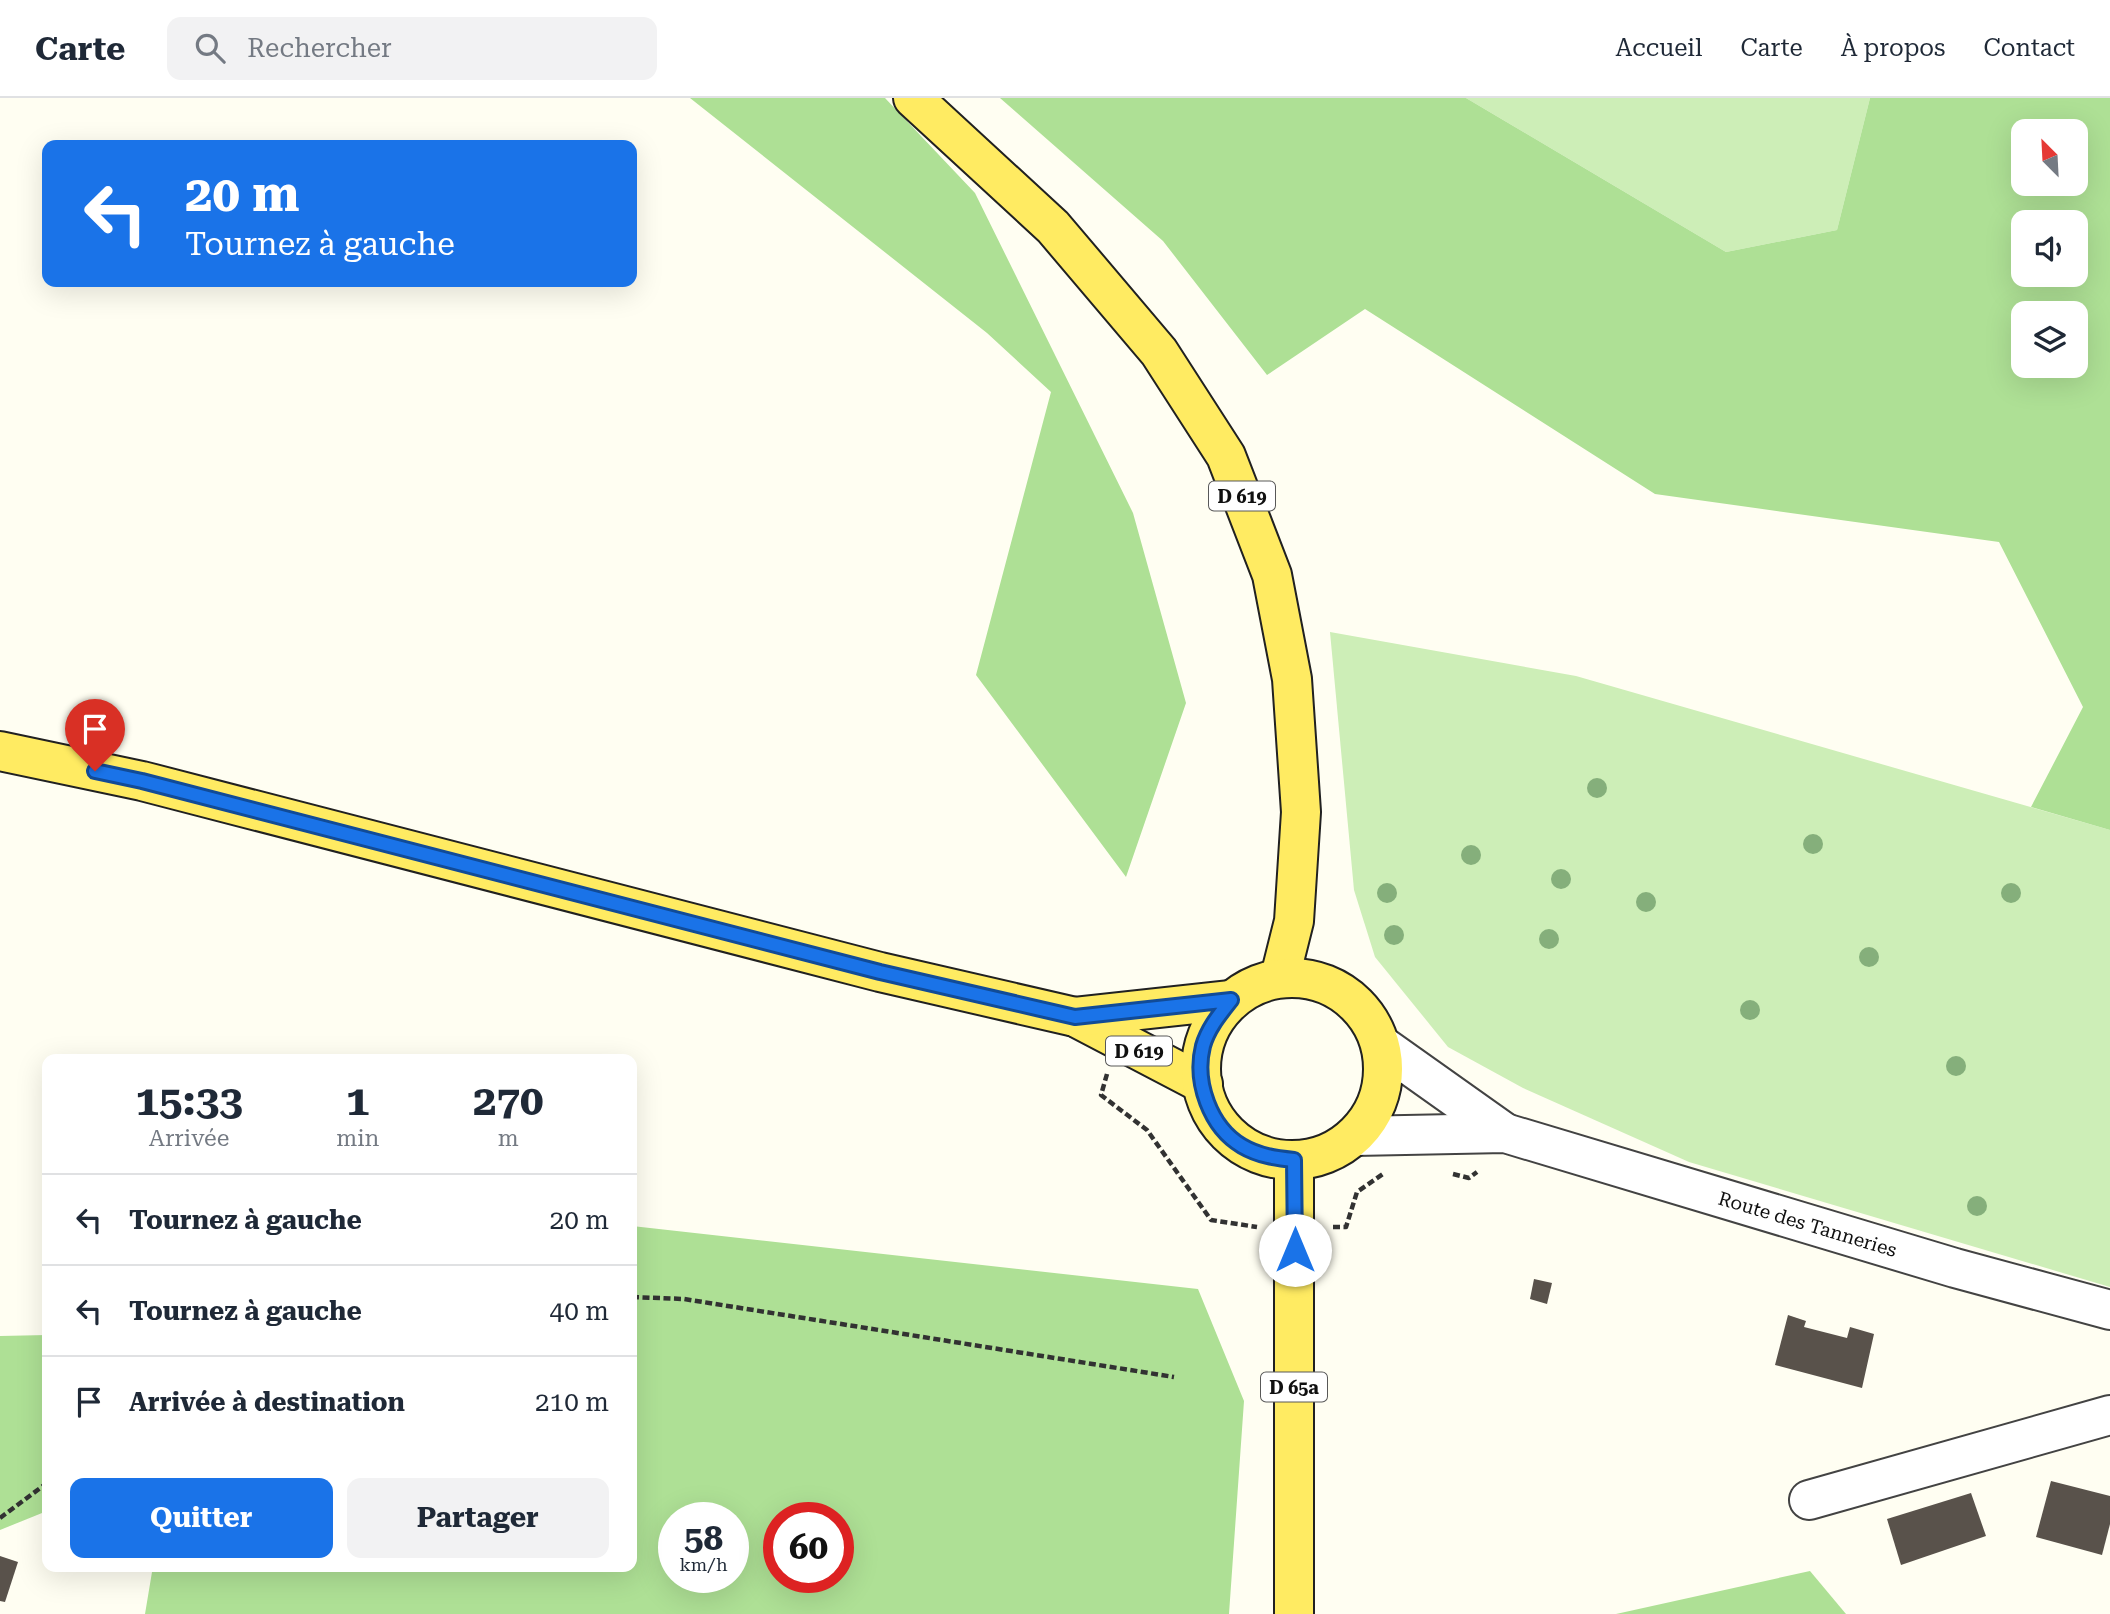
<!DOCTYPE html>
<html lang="fr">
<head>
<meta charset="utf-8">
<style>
	body { margin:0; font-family:"Roboto Serif",serif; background:#f2f2f3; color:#1f2937; height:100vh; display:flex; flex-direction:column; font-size:26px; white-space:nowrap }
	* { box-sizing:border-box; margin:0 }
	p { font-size:23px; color:#747a83 }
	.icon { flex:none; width:38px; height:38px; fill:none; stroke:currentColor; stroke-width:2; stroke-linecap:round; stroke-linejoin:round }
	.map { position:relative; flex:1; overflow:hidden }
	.drawer { position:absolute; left:42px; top:956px; width:595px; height:518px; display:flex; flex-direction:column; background:#fff; border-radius:14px; box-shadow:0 7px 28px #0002 }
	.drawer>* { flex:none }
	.banner { position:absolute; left:42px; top:42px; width:595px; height:147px; border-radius:14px; box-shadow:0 7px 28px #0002; background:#1a73e8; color:#fff; overflow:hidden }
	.needle { width:46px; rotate:336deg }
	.buttons { position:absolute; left:2011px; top:21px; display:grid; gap:14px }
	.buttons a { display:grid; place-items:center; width:77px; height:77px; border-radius:14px; background:#fff; box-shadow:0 7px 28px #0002; font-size:35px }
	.speed { position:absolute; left:658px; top:1404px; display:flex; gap:14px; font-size:35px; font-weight:700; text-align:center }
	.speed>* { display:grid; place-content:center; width:91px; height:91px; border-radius:50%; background:#fff; box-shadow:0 7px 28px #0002; line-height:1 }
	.speed small { font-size:18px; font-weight:400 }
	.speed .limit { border:10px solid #d22; background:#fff; color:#111 }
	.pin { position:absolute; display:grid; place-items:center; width:60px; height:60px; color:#fff; margin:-72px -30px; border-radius:50% 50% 50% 0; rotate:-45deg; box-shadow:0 0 7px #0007 }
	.pin .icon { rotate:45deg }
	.me { position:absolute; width:77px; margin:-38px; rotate:0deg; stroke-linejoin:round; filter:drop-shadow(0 0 5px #0008) }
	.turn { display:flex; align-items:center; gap:24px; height:147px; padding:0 28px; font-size:32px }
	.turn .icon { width:91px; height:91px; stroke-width:2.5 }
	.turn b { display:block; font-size:49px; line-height:60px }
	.eta { display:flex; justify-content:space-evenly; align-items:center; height:119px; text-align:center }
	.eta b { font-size:42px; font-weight:700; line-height:49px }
	.action { display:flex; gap:14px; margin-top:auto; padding:14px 28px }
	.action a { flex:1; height:80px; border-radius:14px; background:#1a73e8; color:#fff; font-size:28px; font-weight:700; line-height:80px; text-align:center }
	.action a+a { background:#f2f2f3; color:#1f2937 }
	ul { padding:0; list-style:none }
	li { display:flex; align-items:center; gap:21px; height:91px; padding:0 28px; border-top:2px solid #e0e1e3 }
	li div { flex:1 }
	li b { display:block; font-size:26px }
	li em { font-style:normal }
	header { display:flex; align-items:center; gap:42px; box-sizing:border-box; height:98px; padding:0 35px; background:#fff; border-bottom:2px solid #e0e1e3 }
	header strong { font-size:33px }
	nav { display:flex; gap:38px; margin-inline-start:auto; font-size:24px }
	.search { width:490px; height:63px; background:#f2f2f3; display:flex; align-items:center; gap:18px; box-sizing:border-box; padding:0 24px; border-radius:14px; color:#747a83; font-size:26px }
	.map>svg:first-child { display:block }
	.green { fill:#cdeeb7 }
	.forest { fill:#aee095; fill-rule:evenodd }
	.building { fill:#59524b }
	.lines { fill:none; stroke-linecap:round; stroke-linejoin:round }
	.minor-casing { stroke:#434343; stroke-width:42 }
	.major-casing { stroke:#212121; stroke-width:42 }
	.path { stroke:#323232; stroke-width:4.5; stroke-dasharray:7 3.5; stroke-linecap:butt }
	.minor { stroke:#fff; stroke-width:38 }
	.major { stroke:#ffeb62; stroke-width:38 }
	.tree { fill:#85af7b }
	.route-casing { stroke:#114b97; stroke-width:18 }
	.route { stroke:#1a73e8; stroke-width:12 }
	.labels { text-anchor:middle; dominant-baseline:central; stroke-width:7; stroke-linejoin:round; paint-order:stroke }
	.shield { fill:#fff; stroke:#585858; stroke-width:2 }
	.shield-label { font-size:18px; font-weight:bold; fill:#101010 }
	.street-label { font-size:19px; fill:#101010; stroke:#fff }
</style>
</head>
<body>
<header>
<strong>Carte</strong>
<div class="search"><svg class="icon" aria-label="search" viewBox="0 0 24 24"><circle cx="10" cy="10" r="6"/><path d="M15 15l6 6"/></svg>Rechercher</div>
<nav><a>Accueil</a><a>Carte</a><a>À propos</a><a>Contact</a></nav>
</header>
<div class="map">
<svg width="2110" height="1516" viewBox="0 0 2110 1516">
	<rect width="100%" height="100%" fill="#fffef2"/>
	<g class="green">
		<polygon points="1466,0 1870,0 1837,132 1726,154"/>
		<polygon points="1330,534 1576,578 2110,732 2110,1189 1689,1064 1523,990 1448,949 1375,859 1354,792"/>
	</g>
	<g class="forest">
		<polygon points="690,0 885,0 975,95 1133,415 1186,605 1126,779 976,577 1051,294 987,235"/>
		<path d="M1000,0H1466L1726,154L1837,132L1870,0H2110V732L2031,709L2083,609L1999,444L1655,396L1365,211L1267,277L1163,143ZM2023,33H2076V86H2023ZM2023,124H2076V177H2023ZM2023,215H2076V268H2023Z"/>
		<path d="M632,1128L1198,1191L1244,1303L1229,1516H145L153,1468H632ZM674,1419H733V1479H674ZM779,1419H838V1479H779Z"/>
		<polygon points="47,1237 47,1413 0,1432 0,1238"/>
		<polygon points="1810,1473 1846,1516 1616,1516"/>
	</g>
	<g class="building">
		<polygon points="1534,1181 1552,1185 1547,1206 1530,1201"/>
		<polygon points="1788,1217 1806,1223 1804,1229 1847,1240 1850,1229 1874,1236 1862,1290 1775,1267"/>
		<polygon points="2051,1383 2110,1398 2110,1426 2102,1457 2036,1439"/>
		<polygon points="1971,1395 1986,1438 1901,1467 1887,1421"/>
		<polygon points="0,1458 18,1464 5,1504 0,1503"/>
	</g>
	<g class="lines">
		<defs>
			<g id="minor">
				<polyline points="1381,947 1505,1035"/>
				<path id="s1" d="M1355,1038L1505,1035L1955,1170L2110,1212"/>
				<polyline points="1809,1402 2110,1317"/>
			</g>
			<g id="major">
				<polyline points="913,0 1053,129 1159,254 1226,358 1272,477 1292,581 1301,714 1294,823 1280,879"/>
				<polyline points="0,653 142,683 880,874 1075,919 1203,986"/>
				<circle cx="1292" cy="971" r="91"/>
				<polyline points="1075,919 1231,902"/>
				<polyline points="1294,1516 1294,1062"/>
			</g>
		</defs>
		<use href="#minor" class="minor-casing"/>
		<use href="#major" class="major-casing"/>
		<g class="path">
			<polyline points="1107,976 1101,997 1147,1032 1211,1122 1257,1129"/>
			<polyline points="1453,1076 1469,1080 1477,1074"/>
			<polyline points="1333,1129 1346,1129 1357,1094 1383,1076"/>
			<polyline points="632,1199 684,1201 1174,1279"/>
			<polyline points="0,1420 47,1385"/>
		</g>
		<use href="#minor" class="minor"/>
		<use href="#major" class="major"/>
	</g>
	<g class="tree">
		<circle cx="1597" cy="690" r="10"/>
		<circle cx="1813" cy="746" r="10"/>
		<circle cx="1471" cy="757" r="10"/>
		<circle cx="1561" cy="781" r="10"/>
		<circle cx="1387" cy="795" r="10"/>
		<circle cx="2011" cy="795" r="10"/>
		<circle cx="1646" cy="804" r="10"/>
		<circle cx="1394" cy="837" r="10"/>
		<circle cx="1549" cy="841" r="10"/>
		<circle cx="1869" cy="859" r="10"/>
		<circle cx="1750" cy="912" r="10"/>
		<circle cx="1956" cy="968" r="10"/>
		<circle cx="1977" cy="1108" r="10"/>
	</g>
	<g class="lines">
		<defs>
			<path id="route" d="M95,673L142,683L880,874L1075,919L1231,902C1220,916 1208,930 1203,948C1194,984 1210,1029 1242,1048C1259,1058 1276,1060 1294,1062L1295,1152"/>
		</defs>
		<use href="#route" class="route-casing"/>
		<use href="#route" class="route"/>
	</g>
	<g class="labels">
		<g class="shield">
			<rect x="1209" y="383.5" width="66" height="29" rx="5"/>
			<rect x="1106" y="938.5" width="66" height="29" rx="5"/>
			<rect x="1261" y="1274.5" width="66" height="29" rx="5"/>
		</g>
		<g class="shield-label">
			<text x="1242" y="398">D 619</text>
			<text x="1139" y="953">D 619</text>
			<text x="1294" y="1289">D 65a</text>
		</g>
		<g class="street-label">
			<text stroke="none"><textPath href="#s1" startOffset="466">Route des Tanneries</textPath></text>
		</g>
	</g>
</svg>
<div class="buttons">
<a><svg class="needle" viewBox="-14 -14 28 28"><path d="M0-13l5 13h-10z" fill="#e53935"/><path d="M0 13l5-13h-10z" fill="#747a83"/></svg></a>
<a><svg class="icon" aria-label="sound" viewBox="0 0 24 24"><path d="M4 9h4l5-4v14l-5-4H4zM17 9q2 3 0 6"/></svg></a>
<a><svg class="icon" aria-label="layers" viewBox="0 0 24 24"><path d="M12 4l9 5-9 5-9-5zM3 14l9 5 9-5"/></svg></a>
</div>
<div class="speed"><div>58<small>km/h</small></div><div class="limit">60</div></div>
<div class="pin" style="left:95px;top:673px;background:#d93025"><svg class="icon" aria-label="arrive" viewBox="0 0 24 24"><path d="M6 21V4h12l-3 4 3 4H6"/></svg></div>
<svg class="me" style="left:1295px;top:1152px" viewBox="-20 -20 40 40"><circle r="19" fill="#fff"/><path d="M0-13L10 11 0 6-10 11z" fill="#1a73e8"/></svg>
<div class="banner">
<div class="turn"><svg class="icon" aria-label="left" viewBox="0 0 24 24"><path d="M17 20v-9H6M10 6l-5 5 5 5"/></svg><div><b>20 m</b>Tournez à gauche</div></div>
</div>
<section class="drawer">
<div class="eta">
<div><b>15:33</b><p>Arrivée</p></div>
<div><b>1</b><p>min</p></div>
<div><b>270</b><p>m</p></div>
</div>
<ul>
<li><svg class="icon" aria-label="left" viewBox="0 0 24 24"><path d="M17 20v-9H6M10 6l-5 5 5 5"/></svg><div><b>Tournez à gauche</b></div><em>20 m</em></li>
<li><svg class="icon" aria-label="left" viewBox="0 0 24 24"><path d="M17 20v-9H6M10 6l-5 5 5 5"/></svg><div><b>Tournez à gauche</b></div><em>40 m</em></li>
<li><svg class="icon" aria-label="arrive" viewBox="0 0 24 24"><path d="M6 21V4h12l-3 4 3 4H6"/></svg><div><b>Arrivée à destination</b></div><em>210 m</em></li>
</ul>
<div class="action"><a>Quitter</a><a>Partager</a></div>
</section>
</div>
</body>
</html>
